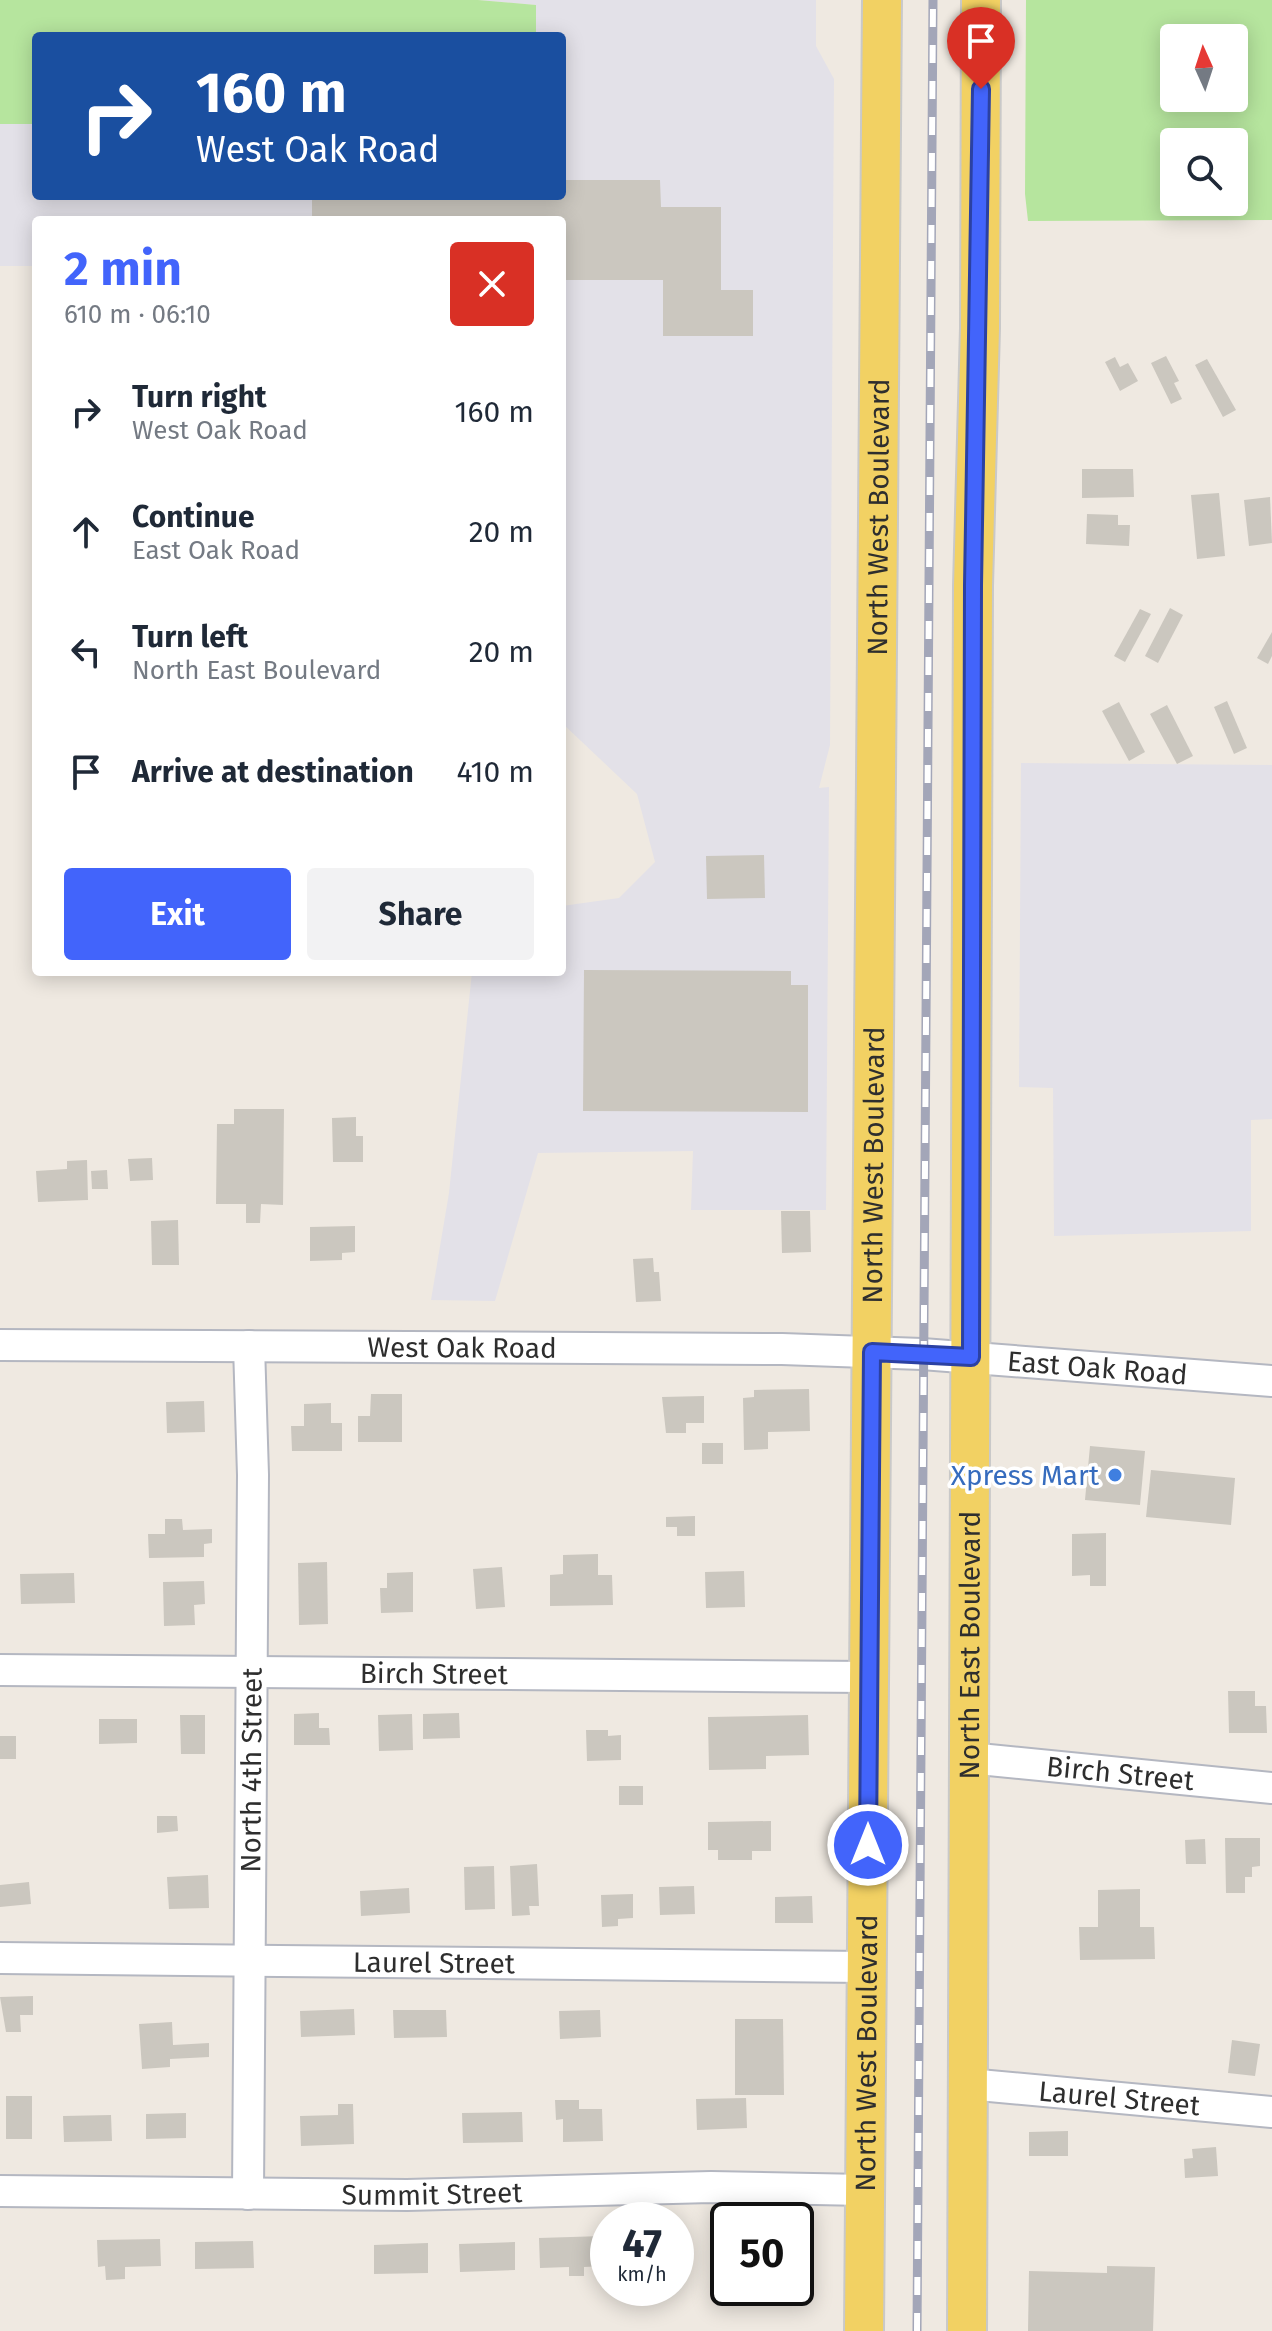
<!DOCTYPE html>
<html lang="en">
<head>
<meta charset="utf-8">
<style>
	body { margin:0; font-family:"Fira Sans",sans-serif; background:#f2f2f3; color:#1f2937; height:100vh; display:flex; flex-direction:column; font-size:30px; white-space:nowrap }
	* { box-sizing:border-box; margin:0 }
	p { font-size:26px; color:#747a83 }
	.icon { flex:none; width:44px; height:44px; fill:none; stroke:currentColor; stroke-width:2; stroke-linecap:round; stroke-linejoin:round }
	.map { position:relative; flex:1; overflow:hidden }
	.panel { position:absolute; left:32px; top:216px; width:534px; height:760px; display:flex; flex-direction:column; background:#fff; border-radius:8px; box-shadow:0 4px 20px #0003 }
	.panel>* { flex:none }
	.banner { position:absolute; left:32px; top:32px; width:534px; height:168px; border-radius:8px; box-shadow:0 4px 20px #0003; background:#1a4fa0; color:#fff; overflow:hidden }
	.needle { width:52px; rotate:357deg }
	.tools { position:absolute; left:1160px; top:24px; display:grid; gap:16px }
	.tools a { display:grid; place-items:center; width:88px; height:88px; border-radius:8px; background:#fff; box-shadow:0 4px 20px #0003; font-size:40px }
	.speed { position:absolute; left:590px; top:2202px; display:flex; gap:16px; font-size:40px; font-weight:700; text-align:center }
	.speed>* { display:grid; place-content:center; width:104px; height:104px; border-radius:50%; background:#fff; box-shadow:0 4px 20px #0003; line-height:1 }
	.speed small { font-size:20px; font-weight:400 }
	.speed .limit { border:4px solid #111; border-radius:12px; background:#fff; color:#111 }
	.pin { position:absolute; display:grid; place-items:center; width:68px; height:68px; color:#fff; margin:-82px -34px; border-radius:50% 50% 50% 0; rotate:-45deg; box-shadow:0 0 8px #0007 }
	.pin .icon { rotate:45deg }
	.me { position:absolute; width:88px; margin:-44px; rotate:0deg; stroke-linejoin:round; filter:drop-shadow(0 0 6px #0008) }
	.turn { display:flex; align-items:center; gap:28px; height:168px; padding:0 32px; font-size:36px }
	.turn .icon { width:104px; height:104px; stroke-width:2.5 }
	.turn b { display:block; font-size:56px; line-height:68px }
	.round { display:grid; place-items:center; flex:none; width:84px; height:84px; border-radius:8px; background:#f2f2f3 }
	.summary { display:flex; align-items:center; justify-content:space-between; height:136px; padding:0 32px }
	h1 { font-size:48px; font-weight:700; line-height:60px; color:#4264fb }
	.cta { display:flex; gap:16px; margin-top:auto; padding:16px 32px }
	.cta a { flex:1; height:92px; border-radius:8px; background:#4264fb; color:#fff; font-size:32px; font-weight:700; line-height:92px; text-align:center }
	.cta a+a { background:#f2f2f3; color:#1f2937 }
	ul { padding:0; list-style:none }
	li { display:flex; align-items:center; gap:24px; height:120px; padding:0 32px }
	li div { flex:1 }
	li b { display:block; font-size:30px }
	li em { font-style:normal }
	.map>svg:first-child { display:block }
	.industrial { fill:#e3e1e8 }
	.green { fill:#b6e59e; fill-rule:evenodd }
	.building { fill:#cbc7bf }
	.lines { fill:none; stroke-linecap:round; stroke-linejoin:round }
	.minor-casing { stroke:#b4b7c1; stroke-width:34 }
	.major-casing { stroke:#c9c9c9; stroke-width:42 }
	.minor { stroke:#fff; stroke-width:30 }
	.major { stroke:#f2d163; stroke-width:38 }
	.rail-casing { stroke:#a3a6b8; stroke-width:9 }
	.rail { stroke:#fff; stroke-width:6; stroke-dasharray:18; stroke-linecap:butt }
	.route-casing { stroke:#2b41a3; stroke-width:20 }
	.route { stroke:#4264fb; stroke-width:14 }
	.shop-dot { fill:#3f7fe0; stroke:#fff; stroke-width:3 }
	.labels { text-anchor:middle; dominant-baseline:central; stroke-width:7; stroke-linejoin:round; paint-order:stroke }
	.street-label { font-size:28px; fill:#2e2e2e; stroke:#fff }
	.shop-label { font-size:28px; fill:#366cbe; stroke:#fff; text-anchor:end }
</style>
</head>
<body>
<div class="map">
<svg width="1272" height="2331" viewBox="0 0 1272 2331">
	<rect width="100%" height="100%" fill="#efe9e1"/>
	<g class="industrial">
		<polygon points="478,0 816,0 816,46 834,79 830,745 819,788 829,787 826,1210 691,1210 693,1151 538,1153 495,1301 431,1300 449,1193 472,972 562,972 562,906 619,898 655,862 637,794 562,723 562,220 36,220 36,266 0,266 0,124 36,124 36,196 562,196 562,36 536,36 536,5"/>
		<polygon points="1021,763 1272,765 1272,1119 1251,1120 1251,1231 1054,1236 1053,1088 1019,1087"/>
	</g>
	<g class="green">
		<polygon points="0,0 478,0 536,5 536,36 36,36 36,124 0,124"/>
		<path d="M1026,0H1272V220L1028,221L1025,194ZM1174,38H1234V98H1174ZM1174,142H1234V202H1174Z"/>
	</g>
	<g class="building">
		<polygon points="562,180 660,180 661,207 721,207 721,290 753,290 753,336 663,336 663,280 562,280 562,220 312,220 312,196 562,196"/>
		<polygon points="1166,356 1179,381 1174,383 1182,399 1171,404 1151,363"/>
		<polygon points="1115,357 1120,367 1128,363 1138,381 1120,391 1105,362"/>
		<polygon points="1207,359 1236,410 1223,417 1195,365"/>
		<polygon points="1082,469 1133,469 1134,497 1082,498"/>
		<polygon points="1219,493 1225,556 1197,559 1191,495"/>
		<polygon points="1270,497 1272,543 1249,546 1244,500"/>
		<polygon points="1087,514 1118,515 1118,525 1130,525 1129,546 1086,544"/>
		<polygon points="1170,608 1183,615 1158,663 1145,656"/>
		<polygon points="1140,609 1151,614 1125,662 1114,656"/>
		<polygon points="1272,632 1272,656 1268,664 1257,658"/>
		<polygon points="1227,701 1247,748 1234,754 1214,707"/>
		<polygon points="1119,702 1145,752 1129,761 1102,711"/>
		<polygon points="1167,705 1193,756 1177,764 1150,714"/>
		<polygon points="764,855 765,898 707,899 706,856"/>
		<polygon points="584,970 791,971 791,985 808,985 808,1112 583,1111"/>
		<polygon points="234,1109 284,1109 283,1205 261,1204 260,1223 246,1223 246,1204 216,1204 217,1124 234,1124"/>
		<polygon points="356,1117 356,1136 363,1136 363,1162 333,1162 332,1118"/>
		<polygon points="152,1158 153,1180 130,1181 128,1159"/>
		<polygon points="87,1160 88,1200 38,1202 36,1171 67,1169 67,1161"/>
		<polygon points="107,1170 108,1189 92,1189 91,1171"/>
		<polygon points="781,1211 810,1211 811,1252 782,1253"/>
		<polygon points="178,1220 179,1265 152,1265 151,1221"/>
		<polygon points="355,1226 355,1252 342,1253 342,1260 310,1261 310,1227"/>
		<polygon points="653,1258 654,1272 659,1272 661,1301 636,1302 633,1259"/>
		<polygon points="809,1389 810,1431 768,1432 768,1449 744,1450 743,1398 754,1397 754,1390"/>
		<polygon points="371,1394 402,1394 402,1442 358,1442 358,1416 370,1416"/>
		<polygon points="704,1396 704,1423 686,1423 686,1433 666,1433 662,1397"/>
		<polygon points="204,1401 205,1432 167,1433 166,1402"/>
		<polygon points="331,1403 331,1423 342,1423 342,1451 292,1451 291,1426 304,1426 304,1404"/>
		<rect x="702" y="1443" width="21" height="21"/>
		<polygon points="1090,1446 1145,1451 1140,1505 1085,1500"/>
		<polygon points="1151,1470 1235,1478 1231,1525 1146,1517"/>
		<polygon points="695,1516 695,1536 677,1536 677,1527 666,1527 666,1517"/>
		<polygon points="165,1519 182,1519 183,1530 212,1529 212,1543 204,1544 204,1557 149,1558 148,1534 165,1534"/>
		<polygon points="1106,1533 1106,1586 1090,1586 1090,1575 1072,1576 1072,1534"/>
		<polygon points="598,1554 598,1575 612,1575 613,1605 550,1606 550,1575 563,1574 563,1555"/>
		<polygon points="327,1562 328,1624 299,1625 298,1563"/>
		<polygon points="502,1567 505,1607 476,1609 473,1569"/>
		<polygon points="744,1571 745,1607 706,1608 705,1572"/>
		<polygon points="413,1572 413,1612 381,1613 380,1588 387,1588 387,1573"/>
		<polygon points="74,1573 75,1603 21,1604 20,1574"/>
		<polygon points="204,1581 205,1604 194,1605 195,1625 164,1626 163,1582"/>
		<polygon points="1228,1691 1255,1691 1255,1706 1266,1706 1267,1733 1229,1733"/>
		<polygon points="319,1713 319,1728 329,1728 330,1745 294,1745 294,1714"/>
		<polygon points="459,1713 460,1738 423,1739 423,1714"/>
		<polygon points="412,1714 413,1750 379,1751 378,1715"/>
		<polygon points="180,1715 205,1715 205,1754 181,1754"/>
		<polygon points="808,1715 809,1755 766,1756 766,1769 709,1770 708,1717"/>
		<polygon points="99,1719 137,1719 137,1743 99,1744"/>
		<polygon points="586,1730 608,1730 608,1736 621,1735 621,1760 587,1761"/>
		<rect x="0" y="1736" width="16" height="23"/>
		<rect x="619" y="1786" width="24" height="19"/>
		<polygon points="157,1816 177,1816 178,1831 157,1833"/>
		<polygon points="771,1821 771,1851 752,1851 752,1860 718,1860 718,1850 708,1850 708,1822"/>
		<polygon points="1225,1838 1260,1838 1260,1866 1252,1867 1252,1877 1245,1877 1245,1893 1226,1893"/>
		<polygon points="1205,1839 1206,1864 1186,1864 1185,1840"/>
		<polygon points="537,1864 539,1906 529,1906 530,1915 512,1916 510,1866"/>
		<polygon points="494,1866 495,1909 465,1910 464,1867"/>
		<polygon points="208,1875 209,1908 169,1909 167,1877"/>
		<polygon points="29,1882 31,1904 0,1907 0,1885"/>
		<polygon points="694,1886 695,1914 660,1915 659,1887"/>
		<polygon points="409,1888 410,1913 361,1916 360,1891"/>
		<polygon points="1140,1889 1140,1927 1154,1927 1155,1959 1080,1960 1079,1927 1098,1927 1098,1890"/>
		<polygon points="633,1894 633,1918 618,1919 618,1926 602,1927 601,1895"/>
		<polygon points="812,1896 813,1923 775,1923 775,1897"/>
		<polygon points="33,1996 33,2015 20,2015 21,2032 6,2032 0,1997"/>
		<polygon points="354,2009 355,2035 301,2037 300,2011"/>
		<polygon points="393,2010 446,2010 447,2037 394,2038"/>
		<polygon points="600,2010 601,2037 560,2039 559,2011"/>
		<polygon points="735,2019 783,2019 784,2095 735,2095"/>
		<polygon points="172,2022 173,2045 209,2043 209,2057 170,2059 170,2067 142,2069 139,2024"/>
		<polygon points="1232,2040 1260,2044 1255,2076 1228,2073"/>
		<rect x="6" y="2096" width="26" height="43"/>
		<polygon points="746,2098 747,2128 697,2130 696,2099"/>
		<polygon points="555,2100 579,2100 579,2109 602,2109 603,2141 563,2142 563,2119 556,2120"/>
		<polygon points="338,2104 353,2104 354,2144 301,2146 300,2116 338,2115"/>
		<polygon points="522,2112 523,2142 463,2143 462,2113"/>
		<polygon points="186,2113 186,2138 146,2139 146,2114"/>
		<polygon points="111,2115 112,2141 64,2142 63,2116"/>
		<polygon points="1068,2131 1068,2156 1029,2156 1029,2132"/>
		<polygon points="1216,2147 1218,2176 1185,2178 1184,2159 1193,2158 1192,2149"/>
		<polygon points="603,2236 604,2266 584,2267 584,2276 569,2276 569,2267 540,2268 539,2238"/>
		<polygon points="160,2239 161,2266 125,2267 125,2279 106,2280 105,2266 98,2267 97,2240"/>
		<polygon points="253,2241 254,2268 195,2269 195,2242"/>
		<polygon points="515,2242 515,2270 460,2272 459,2244"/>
		<polygon points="428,2243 428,2273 374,2274 374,2245"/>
		<polygon points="1107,2266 1155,2267 1153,2331 1028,2331 1029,2271 1107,2273"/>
	</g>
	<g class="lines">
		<defs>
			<g id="minor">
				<path id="s1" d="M0,1345L782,1349L922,1354L1272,1381"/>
				<path id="s2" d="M0,1670L870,1677"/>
				<path id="s3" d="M969,1758L1272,1788"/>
				<path id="s4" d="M0,1958L867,1967"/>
				<path id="s5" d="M968,2084L1272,2112"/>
				<path id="s6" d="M0,2191L407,2195L711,2187L865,2190"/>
				<path id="s7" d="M248,2194L253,1475L249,1346"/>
			</g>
			<g id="major">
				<path id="s8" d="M864,2331L882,0"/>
				<path id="s9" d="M967,2331L973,586L980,328L981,0"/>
			</g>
		</defs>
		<use href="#minor" class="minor-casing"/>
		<use href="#major" class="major-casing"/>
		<use href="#minor" class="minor"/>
		<use href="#major" class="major"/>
		<defs>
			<polyline id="rail" points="917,2331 933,0"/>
		</defs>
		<use href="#rail" class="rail-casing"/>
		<use href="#rail" class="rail"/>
	</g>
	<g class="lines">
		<defs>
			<polyline id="route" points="868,1845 872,1352 971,1357 973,586 981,89"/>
		</defs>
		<use href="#route" class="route-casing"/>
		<use href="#route" class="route"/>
	</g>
	<circle class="shop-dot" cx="1115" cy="1475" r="8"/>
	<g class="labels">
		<g class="street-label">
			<text stroke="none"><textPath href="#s8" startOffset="1814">North West Boulevard</textPath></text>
			<text stroke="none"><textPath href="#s8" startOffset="1166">North West Boulevard</textPath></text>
			<text stroke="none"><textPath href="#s1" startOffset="462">West Oak Road</textPath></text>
			<text stroke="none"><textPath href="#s1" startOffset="1098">East Oak Road</textPath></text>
			<text stroke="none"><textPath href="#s9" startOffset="686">North East Boulevard</textPath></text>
			<text stroke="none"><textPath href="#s2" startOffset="434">Birch Street</textPath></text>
			<text stroke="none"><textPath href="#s7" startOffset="424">North 4th Street</textPath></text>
			<text stroke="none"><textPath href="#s3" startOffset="152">Birch Street</textPath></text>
			<text stroke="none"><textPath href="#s4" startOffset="434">Laurel Street</textPath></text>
			<text stroke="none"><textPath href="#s8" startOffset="278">North West Boulevard</textPath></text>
			<text stroke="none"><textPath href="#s5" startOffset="152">Laurel Street</textPath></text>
			<text stroke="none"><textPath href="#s6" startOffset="432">Summit Street</textPath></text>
		</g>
		<g class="shop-label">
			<text x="1099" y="1475">Xpress Mart</text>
		</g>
	</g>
</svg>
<div class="tools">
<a><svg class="needle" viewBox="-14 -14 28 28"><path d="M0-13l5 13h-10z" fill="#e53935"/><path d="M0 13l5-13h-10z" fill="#747a83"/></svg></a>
<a><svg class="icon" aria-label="search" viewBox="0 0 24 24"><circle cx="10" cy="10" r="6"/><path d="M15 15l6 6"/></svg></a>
</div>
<div class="speed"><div>47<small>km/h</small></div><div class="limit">50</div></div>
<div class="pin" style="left:981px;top:89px;background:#d93025"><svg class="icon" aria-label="arrive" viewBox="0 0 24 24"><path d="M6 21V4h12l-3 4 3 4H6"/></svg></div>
<svg class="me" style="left:868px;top:1845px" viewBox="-20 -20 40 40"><circle r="17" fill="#4264fb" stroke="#fff" stroke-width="3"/><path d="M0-11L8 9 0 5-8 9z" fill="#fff"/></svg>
<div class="banner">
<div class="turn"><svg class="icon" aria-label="right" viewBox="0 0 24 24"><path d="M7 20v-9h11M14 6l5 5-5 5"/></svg><div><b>160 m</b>West Oak Road</div></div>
</div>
<section class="panel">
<div class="summary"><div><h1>2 min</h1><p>610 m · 06:10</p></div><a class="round" style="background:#d93025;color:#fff"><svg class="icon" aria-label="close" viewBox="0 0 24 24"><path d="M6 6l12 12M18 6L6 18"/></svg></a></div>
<ul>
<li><svg class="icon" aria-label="right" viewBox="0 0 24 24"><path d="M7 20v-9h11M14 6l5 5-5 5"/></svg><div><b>Turn right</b><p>West Oak Road</p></div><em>160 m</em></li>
<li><svg class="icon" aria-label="ahead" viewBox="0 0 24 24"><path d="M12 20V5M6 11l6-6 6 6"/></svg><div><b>Continue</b><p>East Oak Road</p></div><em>20 m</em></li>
<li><svg class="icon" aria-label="left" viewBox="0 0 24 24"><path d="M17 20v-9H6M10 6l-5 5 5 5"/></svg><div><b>Turn left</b><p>North East Boulevard</p></div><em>20 m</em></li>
<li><svg class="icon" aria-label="arrive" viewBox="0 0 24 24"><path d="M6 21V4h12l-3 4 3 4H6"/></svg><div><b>Arrive at destination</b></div><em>410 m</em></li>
</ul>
<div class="cta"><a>Exit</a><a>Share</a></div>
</section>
</div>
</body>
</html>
